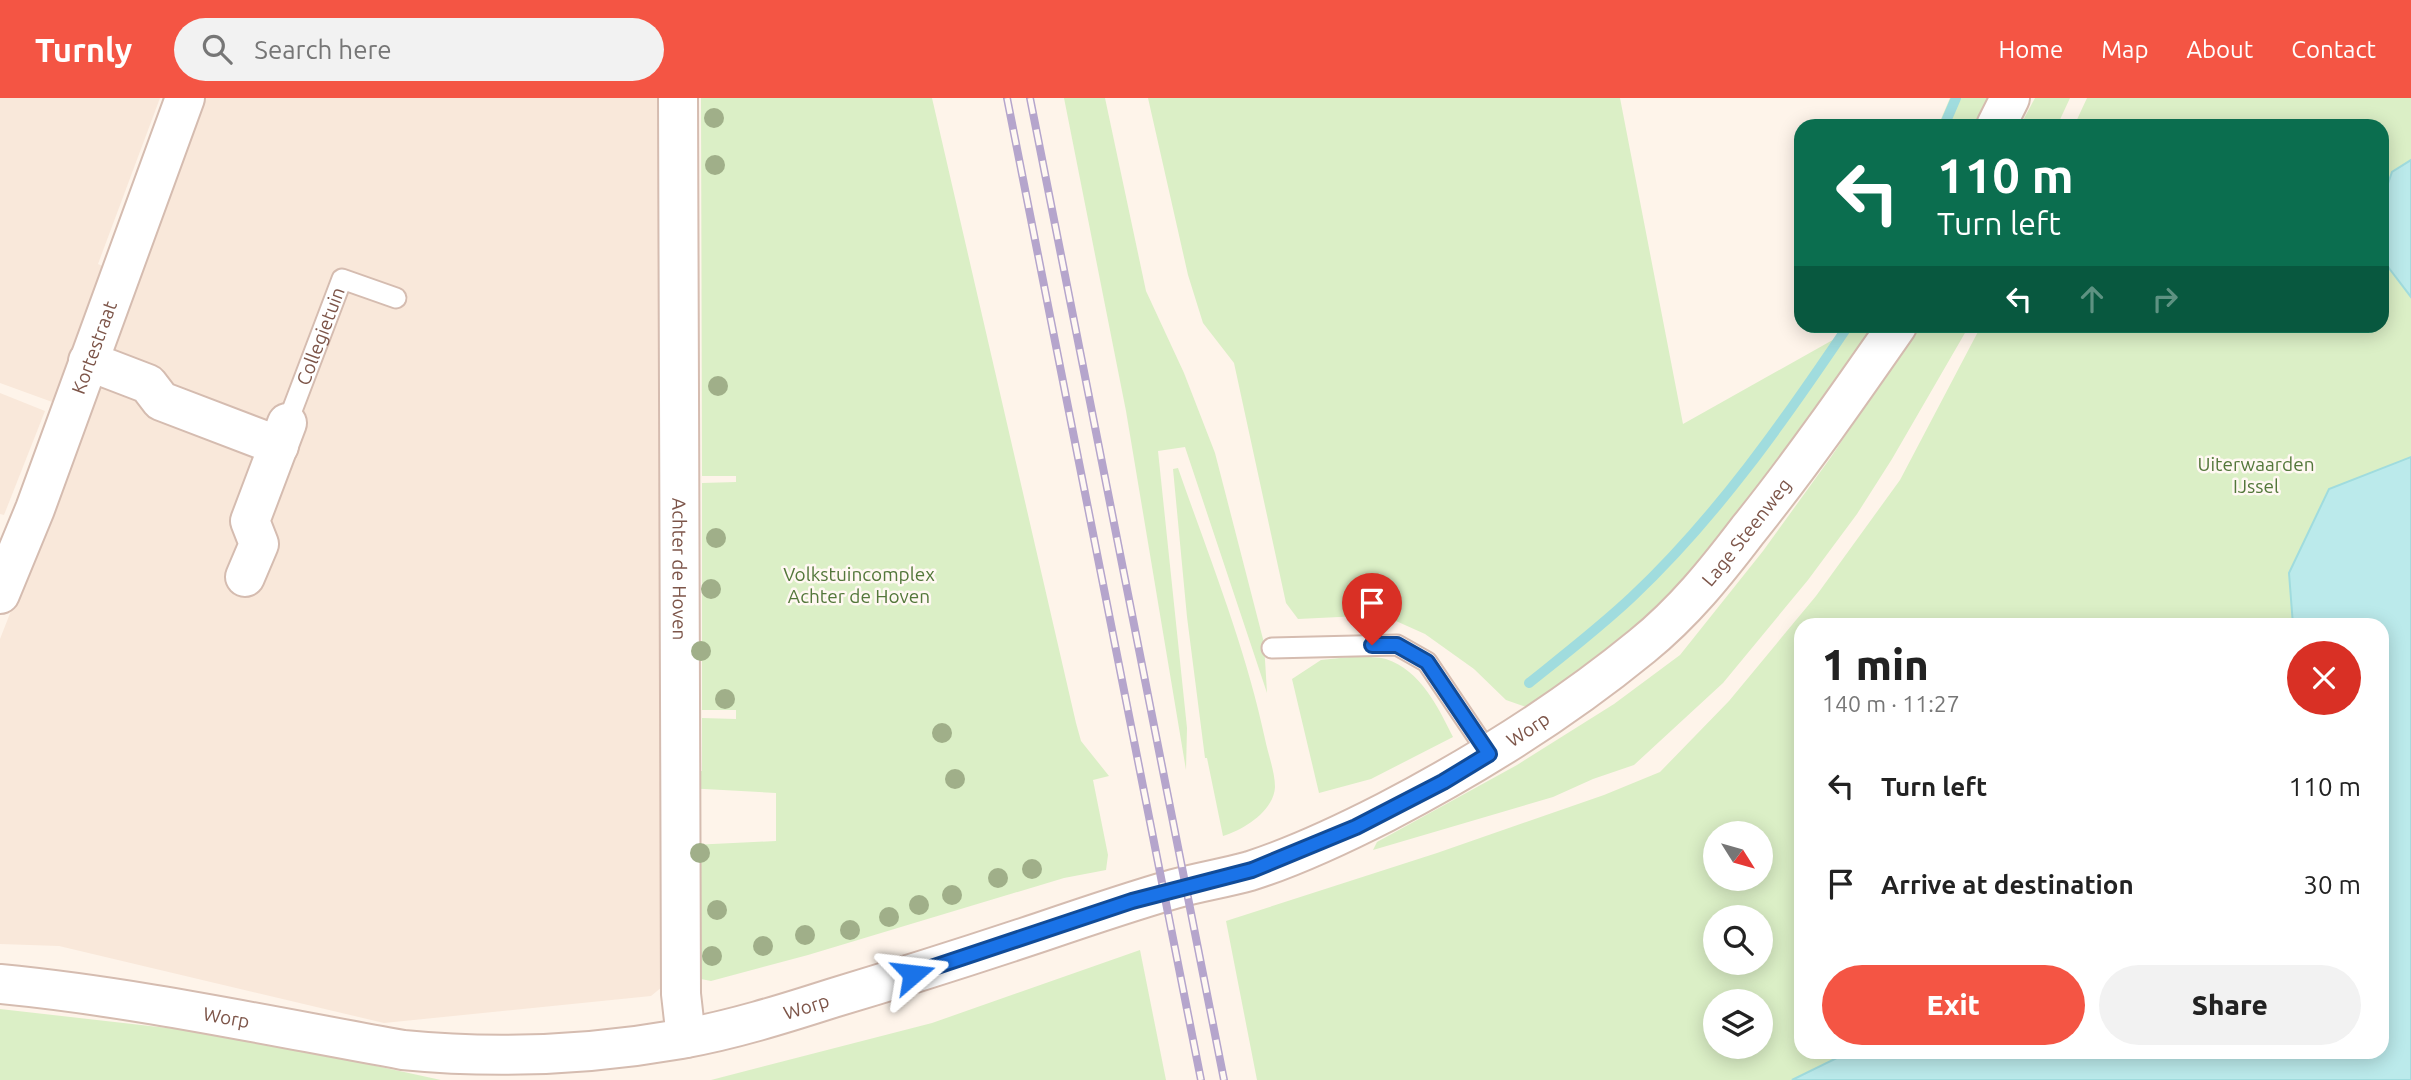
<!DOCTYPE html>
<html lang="en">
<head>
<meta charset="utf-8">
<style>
	body { margin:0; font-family:Ubuntu,sans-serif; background:#f2f2f2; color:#222; height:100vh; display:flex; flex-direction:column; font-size:26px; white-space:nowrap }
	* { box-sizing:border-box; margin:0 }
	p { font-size:23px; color:#767676 }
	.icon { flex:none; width:38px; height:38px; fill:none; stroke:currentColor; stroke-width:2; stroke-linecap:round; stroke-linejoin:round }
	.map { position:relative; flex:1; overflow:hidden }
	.drawer { position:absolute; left:1794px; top:520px; width:595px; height:441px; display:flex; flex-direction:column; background:#fff; border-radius:21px; box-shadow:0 4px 18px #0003 }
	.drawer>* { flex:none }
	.top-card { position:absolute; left:1794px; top:21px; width:595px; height:214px; border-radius:21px; box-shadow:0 4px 18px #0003; background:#0b6e4f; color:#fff; overflow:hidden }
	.needle { width:46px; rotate:127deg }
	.fabs { position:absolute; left:1703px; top:723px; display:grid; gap:14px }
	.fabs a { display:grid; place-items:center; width:70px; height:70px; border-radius:50%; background:#fff; box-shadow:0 4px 18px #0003; font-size:35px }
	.pin { position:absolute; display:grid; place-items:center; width:60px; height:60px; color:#fff; margin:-72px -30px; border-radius:50% 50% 50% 0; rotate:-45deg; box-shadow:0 0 7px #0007 }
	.pin .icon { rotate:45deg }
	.me { position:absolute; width:77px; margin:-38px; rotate:73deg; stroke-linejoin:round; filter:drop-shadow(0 0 5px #0008) }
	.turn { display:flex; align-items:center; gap:24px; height:147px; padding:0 28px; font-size:32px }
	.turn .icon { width:91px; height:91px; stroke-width:2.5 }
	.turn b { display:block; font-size:49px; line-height:60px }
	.lanes { display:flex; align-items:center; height:66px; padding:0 28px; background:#0003; justify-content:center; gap:35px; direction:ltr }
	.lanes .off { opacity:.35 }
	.round { display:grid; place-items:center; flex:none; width:74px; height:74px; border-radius:37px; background:#f2f2f2 }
	.summary { display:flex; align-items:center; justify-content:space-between; height:119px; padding:0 28px }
	h1 { font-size:42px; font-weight:800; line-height:52px }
	.button { display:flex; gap:14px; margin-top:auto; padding:14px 28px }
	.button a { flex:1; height:80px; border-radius:42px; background:#f45544; color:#fff; font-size:28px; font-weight:800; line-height:80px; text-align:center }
	.button a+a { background:#f2f2f2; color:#222 }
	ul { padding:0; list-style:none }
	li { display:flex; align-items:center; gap:21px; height:98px; padding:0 28px }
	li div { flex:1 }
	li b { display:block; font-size:26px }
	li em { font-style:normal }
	header { display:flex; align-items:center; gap:42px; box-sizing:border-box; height:98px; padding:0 35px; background:#f45544; color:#fff }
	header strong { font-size:33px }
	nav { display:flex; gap:38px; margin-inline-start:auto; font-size:24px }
	.search { width:490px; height:63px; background:#f2f2f2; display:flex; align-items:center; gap:18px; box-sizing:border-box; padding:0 24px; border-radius:38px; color:#767676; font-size:26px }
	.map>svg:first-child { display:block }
	.residential { fill:#f9e8da }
	.green { fill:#dbefc6; fill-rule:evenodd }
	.water { fill:#bbeaeb; stroke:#a0dcde; stroke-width:2 }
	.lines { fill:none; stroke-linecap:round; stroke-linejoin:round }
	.stream { stroke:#a0dcde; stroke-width:10 }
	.service-casing { stroke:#d5bcb0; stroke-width:23 }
	.minor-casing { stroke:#d5bcb0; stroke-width:42 }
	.tertiary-casing { stroke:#d5bcb0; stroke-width:42 }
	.service { stroke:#fff; stroke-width:19 }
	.minor { stroke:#fff; stroke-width:38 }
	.tertiary { stroke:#fff; stroke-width:38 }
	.rail-casing { stroke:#b5a5cc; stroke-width:8 }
	.rail { stroke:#fff8f2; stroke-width:5; stroke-dasharray:16; stroke-linecap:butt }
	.tree { fill:#a0af89 }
	.route-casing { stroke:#114b97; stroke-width:18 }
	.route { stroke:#1a73e8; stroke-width:12 }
	.labels { text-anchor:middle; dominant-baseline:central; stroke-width:5; stroke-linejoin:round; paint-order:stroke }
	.street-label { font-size:19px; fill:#7d5549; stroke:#fff8f2 }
	.park-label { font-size:19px; fill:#53773a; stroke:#fff8f2 }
</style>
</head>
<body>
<header>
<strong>Turnly</strong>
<div class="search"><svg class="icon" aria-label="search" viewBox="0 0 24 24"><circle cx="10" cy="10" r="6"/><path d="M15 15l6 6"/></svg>Search here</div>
<nav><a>Home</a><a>Map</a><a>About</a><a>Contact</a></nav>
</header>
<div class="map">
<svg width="2411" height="982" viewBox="0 0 2411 982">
	<rect width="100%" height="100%" fill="#fef4ea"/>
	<g class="residential">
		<polygon points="0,0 160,0 98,166 107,170 55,305 0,285"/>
		<polygon points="203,0 662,0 662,889 651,898 384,925 59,848 0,846 0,541 73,354"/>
		<polygon points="0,295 45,313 4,417 0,416"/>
	</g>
	<g class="green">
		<polygon points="701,0 932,0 1076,625 1081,643 1109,678 1093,682 1108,757 1106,772 1064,780 808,857 711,883 701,881 695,876 692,747 776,743 776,695 686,690 686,674 702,673 702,620 736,621 736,612 702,612 702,385 736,384 736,378 702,378"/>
		<polygon points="1064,0 1105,0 1146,193 1184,275 1215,355 1264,545 1267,595 1185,349 1158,353 1187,630 1186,672 1126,313"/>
		<polygon points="1148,0 1620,0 1683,326 1838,239 1844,228 1876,228 1840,287 1705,456 1654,512 1532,611 1506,602 1474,571 1425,536 1396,523 1360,518 1298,521 1286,505 1234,265 1203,225 1188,177"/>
		<polygon points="1950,0 1990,0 1977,28 1938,28"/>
		<polygon points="2035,0 2070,0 2057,28 2020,28"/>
		<path d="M2087,0H2411V982H1257L1226,823L1437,755L1604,697L1660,674L1729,603L1816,498L1900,382L1981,228H2382V28H2074ZM1801,527H2382V954H1801ZM1715,735H1760V780H1715ZM1715,819H1760V864H1715ZM1715,903H1760V948H1715Z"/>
		<polygon points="1913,228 1969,228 1892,361 1857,416 1808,482 1723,585 1634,667 1593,681 1553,699 1373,752 1377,744 1517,667 1614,606 1680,557 1763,453 1831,359 1890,271"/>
		<path d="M1178,370C1209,459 1246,550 1265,641C1268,656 1275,674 1275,689C1274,713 1243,732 1223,738L1207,660H1205L1187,519L1173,371Z"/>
		<path d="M1359,558C1367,559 1378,559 1386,561C1421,573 1438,609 1453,639L1371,681L1319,695L1292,581L1321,562Z"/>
		<polygon points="1140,852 1166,982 711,982 932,925"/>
		<polygon points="0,911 238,938 441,982 0,982"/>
	</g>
	<g class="water">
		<polygon points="2411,62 2411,199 2382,161 2382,103 2392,74"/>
		<polygon points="2411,359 2411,982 1792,982 1849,954 2382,954 2382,527 2293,527 2289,475 2329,391"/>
	</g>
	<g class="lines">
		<g class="stream">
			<polyline points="1944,28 1956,0"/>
			<path d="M1529,585C1564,557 1599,530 1632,499C1716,420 1784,323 1848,228"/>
		</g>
		<defs>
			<g id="service">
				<path id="s1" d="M288,323L342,181L396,200"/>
				<polyline points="1272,550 1397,547 1427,564 1489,656"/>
			</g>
			<g id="minor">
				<path id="s2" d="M678,0L681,896L686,940"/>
				<polyline points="88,263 148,286 161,303 279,348"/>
				<polyline points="245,479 259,446 250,423 287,325"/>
				<path id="s3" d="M0,496L35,411L185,0"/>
			</g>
			<g id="tertiary">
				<polyline points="1996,28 2010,0"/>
				<path id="s4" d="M0,886C135,899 269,928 403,952C495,961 590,957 681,941C732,932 783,916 833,900C903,879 972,857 1041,834C1085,819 1129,804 1174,791C1199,784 1225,780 1250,773C1297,758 1343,736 1386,714C1476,667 1564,612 1642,548C1684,514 1716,474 1748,432C1801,366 1849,297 1897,228"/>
			</g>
		</defs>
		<use href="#service" class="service-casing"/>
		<use href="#minor" class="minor-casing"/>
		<use href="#tertiary" class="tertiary-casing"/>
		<use href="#service" class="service"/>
		<use href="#minor" class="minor"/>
		<use href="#tertiary" class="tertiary"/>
		<defs>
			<g id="rail">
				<polyline points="1007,0 1201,982"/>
				<polyline points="1030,0 1224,982"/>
			</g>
		</defs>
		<use href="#rail" class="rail-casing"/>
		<use href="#rail" class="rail"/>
	</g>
	<g class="tree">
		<circle cx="714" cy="20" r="10"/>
		<circle cx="715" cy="67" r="10"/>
		<circle cx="718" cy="288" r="10"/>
		<circle cx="716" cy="440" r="10"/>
		<circle cx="711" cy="491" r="10"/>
		<circle cx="701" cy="553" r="10"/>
		<circle cx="725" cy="601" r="10"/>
		<circle cx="942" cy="635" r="10"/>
		<circle cx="955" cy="681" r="10"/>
		<circle cx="700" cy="755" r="10"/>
		<circle cx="1032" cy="771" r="10"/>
		<circle cx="998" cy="780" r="10"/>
		<circle cx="952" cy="797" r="10"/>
		<circle cx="919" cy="807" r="10"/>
		<circle cx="717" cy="812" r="10"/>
		<circle cx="889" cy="819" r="10"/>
		<circle cx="850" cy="832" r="10"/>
		<circle cx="805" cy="837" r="10"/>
		<circle cx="763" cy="848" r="10"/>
		<circle cx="712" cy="858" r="10"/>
	</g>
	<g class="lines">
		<defs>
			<polyline id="route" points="913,876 1132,803 1252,772 1356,729 1443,684 1489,656 1427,564 1397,547 1372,547"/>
		</defs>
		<use href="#route" class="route-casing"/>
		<use href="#route" class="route"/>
	</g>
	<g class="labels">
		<g class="street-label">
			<text stroke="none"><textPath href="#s1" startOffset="91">Collegietuin</textPath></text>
			<text stroke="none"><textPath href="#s3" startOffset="264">Kortestraat</textPath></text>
			<text stroke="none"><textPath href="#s4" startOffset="1890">Lage Steenweg</textPath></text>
			<text stroke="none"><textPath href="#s2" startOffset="471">Achter de Hoven</textPath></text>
			<text stroke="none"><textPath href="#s4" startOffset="1594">Worp</textPath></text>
			<text stroke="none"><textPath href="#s4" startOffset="817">Worp</textPath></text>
			<text stroke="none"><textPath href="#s4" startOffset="229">Worp</textPath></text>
		</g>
		<g class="park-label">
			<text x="2256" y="366">Uiterwaarden<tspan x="2256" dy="22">IJssel</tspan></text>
			<text x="859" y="476">Volkstuincomplex<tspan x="859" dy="22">Achter de Hoven</tspan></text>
		</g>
	</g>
</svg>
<div class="fabs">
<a><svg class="needle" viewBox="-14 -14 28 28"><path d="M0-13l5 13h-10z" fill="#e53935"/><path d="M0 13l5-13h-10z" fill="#767676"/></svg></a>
<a><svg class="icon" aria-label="search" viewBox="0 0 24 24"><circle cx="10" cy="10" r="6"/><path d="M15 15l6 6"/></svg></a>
<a><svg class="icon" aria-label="layers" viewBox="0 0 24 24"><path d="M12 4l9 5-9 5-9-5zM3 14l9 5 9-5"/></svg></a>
</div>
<div class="pin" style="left:1372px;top:547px;background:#d93025"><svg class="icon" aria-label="arrive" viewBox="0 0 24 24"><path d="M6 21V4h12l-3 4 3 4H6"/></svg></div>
<svg class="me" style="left:913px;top:876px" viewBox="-20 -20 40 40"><path d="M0-17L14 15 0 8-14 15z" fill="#1a73e8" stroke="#fff" stroke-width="4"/></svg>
<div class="top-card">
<div class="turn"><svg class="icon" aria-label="left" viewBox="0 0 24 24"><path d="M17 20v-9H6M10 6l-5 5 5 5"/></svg><div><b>110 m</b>Turn left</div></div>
<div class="lanes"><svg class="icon" aria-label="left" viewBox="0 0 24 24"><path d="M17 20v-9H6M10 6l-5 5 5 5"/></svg><svg class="icon off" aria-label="ahead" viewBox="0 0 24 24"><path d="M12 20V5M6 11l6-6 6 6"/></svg><svg class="icon off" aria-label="right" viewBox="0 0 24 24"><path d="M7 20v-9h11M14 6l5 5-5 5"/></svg></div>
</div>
<section class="drawer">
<div class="summary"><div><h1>1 min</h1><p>140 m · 11:27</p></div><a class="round" style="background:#d93025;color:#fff"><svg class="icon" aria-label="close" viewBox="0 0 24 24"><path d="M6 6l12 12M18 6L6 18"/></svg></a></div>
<ul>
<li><svg class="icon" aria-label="left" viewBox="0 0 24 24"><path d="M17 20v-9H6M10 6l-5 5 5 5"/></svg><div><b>Turn left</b></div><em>110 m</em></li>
<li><svg class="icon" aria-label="arrive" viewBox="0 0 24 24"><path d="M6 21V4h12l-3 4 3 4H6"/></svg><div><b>Arrive at destination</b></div><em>30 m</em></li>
</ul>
<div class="button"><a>Exit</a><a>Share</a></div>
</section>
</div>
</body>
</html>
